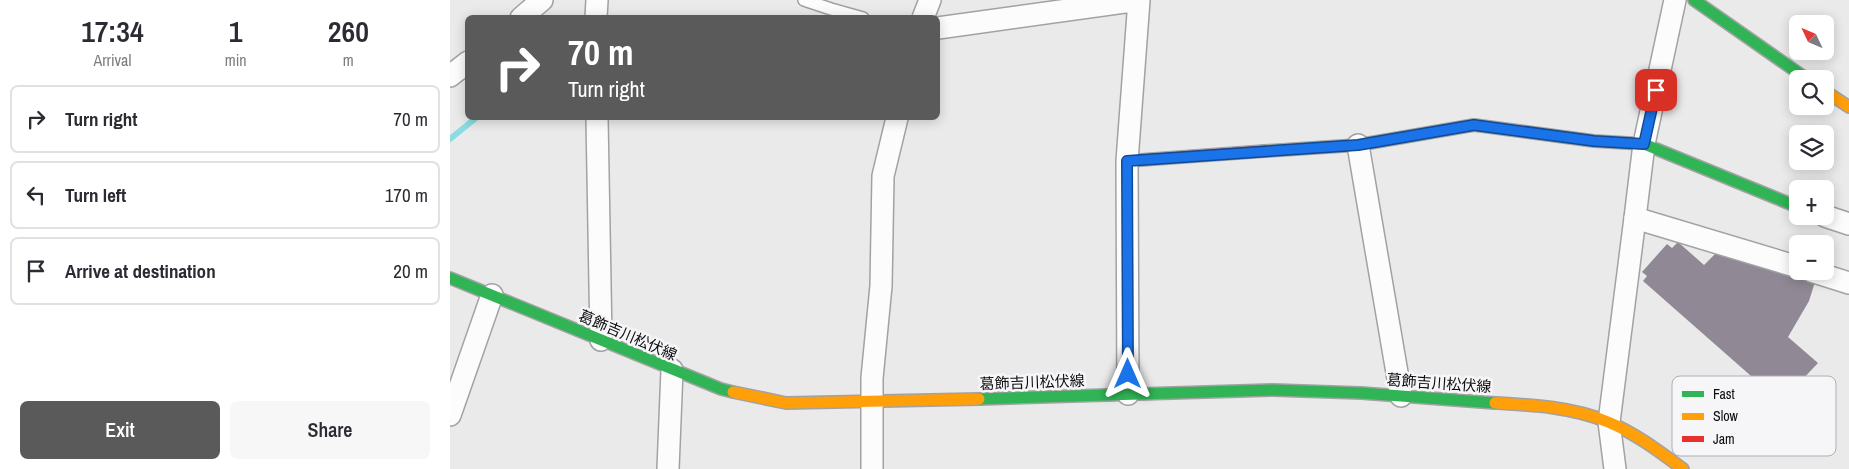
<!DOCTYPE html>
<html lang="en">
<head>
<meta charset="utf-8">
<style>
	body { margin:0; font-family:"Archivo Narrow","Noto Sans JP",sans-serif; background:#f7f7f7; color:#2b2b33; height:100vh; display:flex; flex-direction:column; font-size:19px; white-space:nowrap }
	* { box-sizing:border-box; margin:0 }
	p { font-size:16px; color:#7c7c81 }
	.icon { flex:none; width:28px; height:28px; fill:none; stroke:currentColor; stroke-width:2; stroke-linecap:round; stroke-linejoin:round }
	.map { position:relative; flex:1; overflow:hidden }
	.sheet { display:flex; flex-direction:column; background:#fff; width:450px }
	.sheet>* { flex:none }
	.guide { position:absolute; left:15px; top:15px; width:475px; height:105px; border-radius:8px; box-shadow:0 2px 12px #0003; background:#5a5a5b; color:#fff; overflow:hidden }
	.needle { width:32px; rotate:314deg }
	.controls { position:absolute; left:1339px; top:15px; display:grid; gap:10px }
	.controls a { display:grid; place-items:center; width:45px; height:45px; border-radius:8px; background:#fff; box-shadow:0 2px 12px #0003; font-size:25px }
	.pin { position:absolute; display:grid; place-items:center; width:42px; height:42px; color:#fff; margin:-21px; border-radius:10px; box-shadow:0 2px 8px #0006 }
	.me { position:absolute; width:55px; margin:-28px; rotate:0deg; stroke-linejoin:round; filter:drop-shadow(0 0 4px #0008) }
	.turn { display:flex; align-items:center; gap:18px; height:105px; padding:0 20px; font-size:22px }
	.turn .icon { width:65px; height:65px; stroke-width:2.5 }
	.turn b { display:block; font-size:35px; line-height:42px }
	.eta { display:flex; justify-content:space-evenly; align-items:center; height:85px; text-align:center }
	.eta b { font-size:30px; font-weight:600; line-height:35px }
	.action { display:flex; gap:10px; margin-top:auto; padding:10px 20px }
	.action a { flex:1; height:58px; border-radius:8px; background:#5a5a5b; color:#fff; font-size:20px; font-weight:600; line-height:58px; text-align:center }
	.action a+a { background:#f7f7f7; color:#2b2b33 }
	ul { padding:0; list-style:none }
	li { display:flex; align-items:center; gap:15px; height:68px; margin:0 10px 8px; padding:0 10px; border:2px solid #e1e1e2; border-radius:8px }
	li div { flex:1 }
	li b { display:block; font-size:19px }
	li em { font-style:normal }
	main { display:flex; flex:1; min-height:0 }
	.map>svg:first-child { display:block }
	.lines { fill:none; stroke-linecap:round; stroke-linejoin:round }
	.stream { stroke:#88dce2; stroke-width:6 }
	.building { fill:#908995 }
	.lane-casing { stroke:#a2a2a3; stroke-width:14 }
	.street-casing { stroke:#a2a2a3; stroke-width:24 }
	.fast-casing { stroke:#a2a2a3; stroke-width:14 }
	.slow-casing { stroke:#a2a2a3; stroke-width:14 }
	.jam-casing { stroke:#a2a2a3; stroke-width:14 }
	.lane { stroke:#fcfcfc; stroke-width:11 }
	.street { stroke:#fcfcfc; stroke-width:21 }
	.fast { stroke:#30b455; stroke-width:11 }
	.slow { stroke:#ff9f0a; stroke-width:11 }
	.jam { stroke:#e5322d; stroke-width:11 }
	.route-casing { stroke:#114b97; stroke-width:12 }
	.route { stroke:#1a73e8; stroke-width:9 }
	.labels { text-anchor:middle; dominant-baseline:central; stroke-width:5; stroke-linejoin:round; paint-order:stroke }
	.street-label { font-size:15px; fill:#0d0d0e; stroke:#f6f6f9 }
	.key { fill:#f6f6f9; stroke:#b0b0b2; stroke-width:1 }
	.key-label { font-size:14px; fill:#0d0d0e }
</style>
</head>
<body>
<main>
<section class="sheet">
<div class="eta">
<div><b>17:34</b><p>Arrival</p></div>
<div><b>1</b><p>min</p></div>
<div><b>260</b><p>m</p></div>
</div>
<ul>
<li><svg class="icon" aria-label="right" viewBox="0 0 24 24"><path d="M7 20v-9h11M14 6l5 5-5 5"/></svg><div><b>Turn right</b></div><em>70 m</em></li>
<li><svg class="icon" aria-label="left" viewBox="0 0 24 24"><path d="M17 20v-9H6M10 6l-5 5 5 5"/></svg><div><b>Turn left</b></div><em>170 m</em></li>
<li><svg class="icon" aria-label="arrive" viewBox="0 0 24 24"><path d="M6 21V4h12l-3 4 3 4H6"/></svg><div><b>Arrive at destination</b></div><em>20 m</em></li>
</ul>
<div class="action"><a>Exit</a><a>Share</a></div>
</section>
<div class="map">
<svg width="1399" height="469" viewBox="0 0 1399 469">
	<rect width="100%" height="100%" fill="#eaeaeb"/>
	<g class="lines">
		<polyline class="stream" points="0,139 26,118"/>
	</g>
	<polygon class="building" points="1228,242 1254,265 1266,253 1365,282 1359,301 1338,337 1368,363 1331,402 1318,390 1324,384 1316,376 1309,383 1193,281 1197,276 1192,272 1217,244 1222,248"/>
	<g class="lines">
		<defs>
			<polyline id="lane" points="354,0 381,9 413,18"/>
			<g id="street">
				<polyline points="71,18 92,0"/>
				<polyline points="146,18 147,0"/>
				<polyline points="473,18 480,0"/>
				<polyline points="488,28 689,0 677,161 678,394"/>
				<polyline points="0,76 18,62"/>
				<polyline points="147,118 151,340"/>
				<polyline points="908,145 951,396"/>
				<polyline points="1375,216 1399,224"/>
				<polyline points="1185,218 1348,267"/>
				<polyline points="1361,271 1399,283"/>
				<polyline points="0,415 42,295"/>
				<polyline points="218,469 222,370"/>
				<polyline points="422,469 422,378 431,286 433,176 447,118"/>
				<polyline points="1165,469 1159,422 1185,218 1194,144 1225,0"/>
			</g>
			<g id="fast">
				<polyline points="1244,0 1357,79"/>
				<polyline points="815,151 908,145 1024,125 1144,141 1194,144 1348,207"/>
				<polyline points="0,278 271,389 283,392"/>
				<polyline points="529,399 823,390 911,393 1045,403"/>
			</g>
			<g id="slow">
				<polyline points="1375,91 1399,107"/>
				<polyline points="283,392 336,403 529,399"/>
				<path d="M1045,403C1082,405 1123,407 1158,422C1185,433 1210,452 1233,469"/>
			</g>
			<polyline id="jam" points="677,161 815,151"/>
		</defs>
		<use href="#lane" class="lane-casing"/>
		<use href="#street" class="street-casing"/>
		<use href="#fast" class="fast-casing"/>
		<use href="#slow" class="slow-casing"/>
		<use href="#jam" class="jam-casing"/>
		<use href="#lane" class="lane"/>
		<use href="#street" class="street"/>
		<use href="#fast" class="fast"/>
		<use href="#slow" class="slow"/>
		<use href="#jam" class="jam"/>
	</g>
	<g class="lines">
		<defs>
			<polyline id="route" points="678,374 677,161 908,145 1024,125 1144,141 1194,144 1206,90"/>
		</defs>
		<use href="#route" class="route-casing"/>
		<use href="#route" class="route"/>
	</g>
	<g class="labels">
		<g class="street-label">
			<text transform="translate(178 335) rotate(23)">葛飾吉川松伏線</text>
			<text transform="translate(582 382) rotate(-2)">葛飾吉川松伏線</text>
			<text transform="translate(989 383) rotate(4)">葛飾吉川松伏線</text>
		</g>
	</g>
	<rect x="1222" y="376" width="164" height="80" rx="8" class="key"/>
	<rect x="1232" y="391" width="22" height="6" fill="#30b455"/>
	<rect x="1232" y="413" width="22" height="7" fill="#ff9f0a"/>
	<rect x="1232" y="436" width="22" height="6" fill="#e5322d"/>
	<g class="key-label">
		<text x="1263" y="399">Fast</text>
		<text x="1263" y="421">Slow</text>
		<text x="1263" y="444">Jam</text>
	</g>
</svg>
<div class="controls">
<a><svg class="needle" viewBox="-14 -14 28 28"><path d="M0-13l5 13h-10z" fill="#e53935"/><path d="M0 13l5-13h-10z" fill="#7c7c81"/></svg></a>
<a><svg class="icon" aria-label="search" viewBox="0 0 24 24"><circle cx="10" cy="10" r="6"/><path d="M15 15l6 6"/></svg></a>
<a><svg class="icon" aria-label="layers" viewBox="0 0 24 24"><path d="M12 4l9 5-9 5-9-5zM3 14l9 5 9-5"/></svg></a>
<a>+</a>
<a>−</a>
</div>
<div class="pin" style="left:1206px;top:90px;background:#d93025"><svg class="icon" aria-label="arrive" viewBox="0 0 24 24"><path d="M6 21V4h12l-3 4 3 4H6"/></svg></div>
<svg class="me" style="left:678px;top:374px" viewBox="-20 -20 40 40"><path d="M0-17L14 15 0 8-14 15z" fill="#1a73e8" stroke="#fff" stroke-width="4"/></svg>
<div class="guide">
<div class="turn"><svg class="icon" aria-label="right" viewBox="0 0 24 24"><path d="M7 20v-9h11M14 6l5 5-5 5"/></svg><div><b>70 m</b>Turn right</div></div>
</div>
</div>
</main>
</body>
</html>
